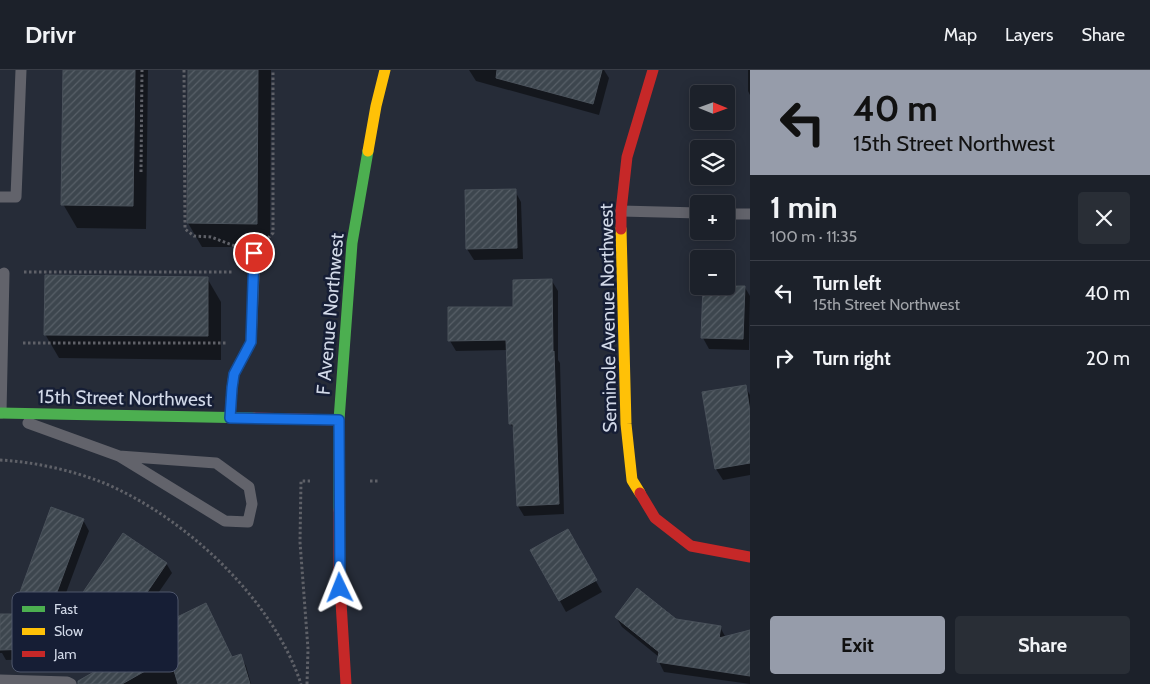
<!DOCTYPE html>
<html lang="en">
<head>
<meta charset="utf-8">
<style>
	body { margin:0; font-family:Cabin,sans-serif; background:#292e36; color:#f1f3f6; height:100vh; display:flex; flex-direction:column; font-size:19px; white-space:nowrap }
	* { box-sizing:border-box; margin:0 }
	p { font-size:16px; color:#a0a3a8 }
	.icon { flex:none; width:28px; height:28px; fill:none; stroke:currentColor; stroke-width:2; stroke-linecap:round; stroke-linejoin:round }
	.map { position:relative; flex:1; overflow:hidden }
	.drawer { display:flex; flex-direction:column; background:#1c212a; width:400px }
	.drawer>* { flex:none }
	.banner { background:#969caa; color:#111; overflow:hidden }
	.needle { width:32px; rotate:91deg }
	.fabs { position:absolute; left:690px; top:15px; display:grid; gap:10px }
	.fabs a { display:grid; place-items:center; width:45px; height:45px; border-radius:5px; background:#1c212a; box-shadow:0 2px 12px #0003,0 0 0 1px #3a3e47; font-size:25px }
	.pin { position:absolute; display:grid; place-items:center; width:42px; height:42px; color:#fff; margin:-21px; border:2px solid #fff; border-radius:50%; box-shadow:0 1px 5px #0007 }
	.me { position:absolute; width:55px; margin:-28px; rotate:358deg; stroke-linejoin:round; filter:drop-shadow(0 0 4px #0008) }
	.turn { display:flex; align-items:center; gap:18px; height:105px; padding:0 20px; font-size:22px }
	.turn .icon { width:65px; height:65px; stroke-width:2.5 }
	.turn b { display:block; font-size:35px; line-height:42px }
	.round { display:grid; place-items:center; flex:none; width:52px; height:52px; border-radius:5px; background:#292e36 }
	.head { display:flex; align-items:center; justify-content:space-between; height:85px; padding:0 20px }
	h1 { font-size:30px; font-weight:800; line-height:38px }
	.cta { display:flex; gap:10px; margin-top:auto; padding:10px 20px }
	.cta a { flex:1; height:58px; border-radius:5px; background:#969caa; color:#111; font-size:20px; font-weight:800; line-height:58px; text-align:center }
	.cta a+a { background:#292e36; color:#f1f3f6 }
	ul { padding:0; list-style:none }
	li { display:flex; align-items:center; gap:15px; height:65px; padding:0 20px; border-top:1px solid #3a3e47 }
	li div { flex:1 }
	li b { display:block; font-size:19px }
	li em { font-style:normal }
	header { display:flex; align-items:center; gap:30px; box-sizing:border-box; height:70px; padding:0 25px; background:#1c212a; border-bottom:1px solid #3a3e47 }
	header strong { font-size:24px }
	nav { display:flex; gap:28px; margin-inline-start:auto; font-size:18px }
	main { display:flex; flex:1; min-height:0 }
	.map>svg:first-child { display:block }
	.shadow { fill:#0007 }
	.building { fill:url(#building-hatch); stroke:#4a525b }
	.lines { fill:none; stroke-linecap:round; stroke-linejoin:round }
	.path { stroke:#5f6168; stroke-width:3; stroke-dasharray:2.5 2.5; stroke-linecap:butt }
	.lane { stroke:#62636b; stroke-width:11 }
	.fast { stroke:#4caf50; stroke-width:11 }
	.slow { stroke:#ffc107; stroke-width:11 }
	.jam { stroke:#c62828; stroke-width:11 }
	.route-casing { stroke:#114b97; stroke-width:12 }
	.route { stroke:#1a73e8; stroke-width:9 }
	.labels { text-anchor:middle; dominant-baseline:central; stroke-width:5; stroke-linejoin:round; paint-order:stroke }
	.street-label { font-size:19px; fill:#d2d9e8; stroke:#161e35 }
	.key { fill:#161e35; stroke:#4e566b; stroke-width:1 }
	.key-label { font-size:14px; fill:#d2d9e8 }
</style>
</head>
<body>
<header>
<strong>Drivr</strong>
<nav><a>Map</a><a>Layers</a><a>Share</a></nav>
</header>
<main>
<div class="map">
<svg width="750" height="614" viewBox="0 0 750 614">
	<defs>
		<pattern id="building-hatch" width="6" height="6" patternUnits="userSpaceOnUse" patternTransform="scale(1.25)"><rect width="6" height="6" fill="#3d464e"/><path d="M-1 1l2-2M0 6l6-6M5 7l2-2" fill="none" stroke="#586068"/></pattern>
	</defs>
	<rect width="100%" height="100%" fill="#262c38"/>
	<g class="shadow">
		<polygon points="65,0 148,0 146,159 77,158 63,134"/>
		<polygon points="189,0 271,0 270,177 202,177 188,153"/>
		<polygon points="469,0 604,0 609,8 599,45 476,11"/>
		<polygon points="748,0 750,0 750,25 748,21"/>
		<polygon points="515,121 521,132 523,189 474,190 467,179"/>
		<polygon points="207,208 221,232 221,290 59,288 45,264"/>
		<polygon points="552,211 558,221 558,290 560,293 564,444 524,446 518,436 515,361 510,353 508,280 456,281 450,271 514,238"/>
		<polygon points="726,215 744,216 750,226 749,280 709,279 703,268"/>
		<polygon points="745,316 750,325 750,405 723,410 716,399"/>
		<polygon points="83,450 89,461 53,558 38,548 39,589 6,590 2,583 0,583 0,546 12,545"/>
		<polygon points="568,461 602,522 566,542 532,481"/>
		<polygon points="166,493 172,503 123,574 206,535 232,588 240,586 246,596 251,614 104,614 97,601 106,597 88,584 67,547"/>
		<polygon points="616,547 720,557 726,568 750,561 750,614 664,602 659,592 659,587 622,557"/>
	</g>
	<g class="building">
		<polygon points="63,0 135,0 133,136 61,135"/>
		<polygon points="188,0 258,0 257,154 187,153"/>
		<polygon points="497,0 602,0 593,34 496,8"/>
		<polygon points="516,119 517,178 466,179 465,120"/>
		<polygon points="45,205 208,207 208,266 44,265"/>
		<polygon points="552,209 553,282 554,281 559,434 517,436 513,354 509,354 506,270 448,271 448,237 513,237 513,210"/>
		<polygon points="703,216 745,216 743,269 701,268"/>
		<polygon points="746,315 750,342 750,393 715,399 702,322"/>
		<polygon points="51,437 84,449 47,549 33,539 34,579 0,580 0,544 12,544"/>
		<polygon points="568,459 597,510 559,531 530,480"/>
		<polygon points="123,463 167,493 107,581 206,533 232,587 241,584 250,614 178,614 170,587 122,614 78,614 78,611 108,594 59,558"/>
		<polygon points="637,518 676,549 721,556 719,568 750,560 750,606 657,592 659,582 615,547"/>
	</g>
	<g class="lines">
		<g class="path">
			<polyline points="184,0 185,159 194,166 211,167 235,176"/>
			<polyline points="141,102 142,0"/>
			<polyline points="268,168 273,163 273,0"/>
			<polyline points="24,202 233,202"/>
			<polyline points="23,273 227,273"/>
			<path d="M0,390C35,392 71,400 104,413C185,447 273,529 301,614"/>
			<polyline points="370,411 378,411"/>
			<polyline points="307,614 308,579 300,472 301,411 310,411"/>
		</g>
		<g class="lane">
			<polyline points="0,127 16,127 21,0"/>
			<polyline points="621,141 699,143"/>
			<polyline points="726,144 750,144"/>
			<polyline points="1,343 4,203"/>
			<polyline points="230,348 232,318 234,304 251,272 255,183"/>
			<polyline points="28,353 119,386 225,451 248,452 252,434 249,417 216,393 119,386"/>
			<polyline points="0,610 67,612 71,614"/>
		</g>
		<g class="fast">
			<polyline points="0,343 254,348"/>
			<polyline points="339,440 339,350 352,173 368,81"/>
		</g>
		<g class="slow">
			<polyline points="368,81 376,36 385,0"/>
			<polyline points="621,159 626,354 632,410 640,423"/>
		</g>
		<g class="jam">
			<polyline points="621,159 621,141 627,87 653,0"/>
			<polyline points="254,348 339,350"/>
			<polyline points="640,423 655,448 691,476 750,487"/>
			<polyline points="339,440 339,499 346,614"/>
		</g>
	</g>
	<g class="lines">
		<defs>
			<polyline id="route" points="254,183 251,272 234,304 232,318 230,348 339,350 340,518"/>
		</defs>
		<use href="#route" class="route-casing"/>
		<use href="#route" class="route"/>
	</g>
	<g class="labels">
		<g class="street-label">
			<text transform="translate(330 244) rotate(-85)">F Avenue Northwest</text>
			<text transform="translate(608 248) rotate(-91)">Seminole Avenue Northwest</text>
			<text transform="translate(125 328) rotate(1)">15th Street Northwest</text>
		</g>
	</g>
	<rect x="12" y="522" width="166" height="80" rx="8" class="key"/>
	<rect x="22" y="536" width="23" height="6" fill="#4caf50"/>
	<rect x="22" y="558" width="23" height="7" fill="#ffc107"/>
	<rect x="22" y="581" width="23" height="6" fill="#c62828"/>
	<g class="key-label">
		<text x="54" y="544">Fast</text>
		<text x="54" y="566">Slow</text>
		<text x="54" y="589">Jam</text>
	</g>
</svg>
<div class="fabs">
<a><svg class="needle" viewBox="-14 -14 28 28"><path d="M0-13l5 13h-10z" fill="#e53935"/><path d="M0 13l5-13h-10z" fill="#a0a3a8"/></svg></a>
<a><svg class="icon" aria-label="layers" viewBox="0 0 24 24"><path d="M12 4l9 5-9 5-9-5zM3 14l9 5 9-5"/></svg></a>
<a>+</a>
<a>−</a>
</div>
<div class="pin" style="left:254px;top:183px;background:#d93025"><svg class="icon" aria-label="arrive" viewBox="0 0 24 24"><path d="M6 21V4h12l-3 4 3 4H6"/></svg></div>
<svg class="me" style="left:340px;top:518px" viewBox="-20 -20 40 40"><path d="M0-17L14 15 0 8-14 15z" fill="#1a73e8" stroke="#fff" stroke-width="4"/></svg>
</div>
<section class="drawer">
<div class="banner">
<div class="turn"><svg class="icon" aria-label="left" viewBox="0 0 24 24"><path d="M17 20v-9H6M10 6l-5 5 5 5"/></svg><div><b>40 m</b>15th Street Northwest</div></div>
</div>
<div class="head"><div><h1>1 min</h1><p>100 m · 11:35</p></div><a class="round"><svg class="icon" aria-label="close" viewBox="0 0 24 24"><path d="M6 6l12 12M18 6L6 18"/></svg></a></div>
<ul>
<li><svg class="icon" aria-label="left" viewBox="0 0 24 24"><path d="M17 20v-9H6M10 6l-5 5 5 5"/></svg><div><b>Turn left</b><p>15th Street Northwest</p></div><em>40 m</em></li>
<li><svg class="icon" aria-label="right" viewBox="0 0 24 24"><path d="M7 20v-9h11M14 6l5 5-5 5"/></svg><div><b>Turn right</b></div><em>20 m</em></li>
</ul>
<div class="cta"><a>Exit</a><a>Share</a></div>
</section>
</main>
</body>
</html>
